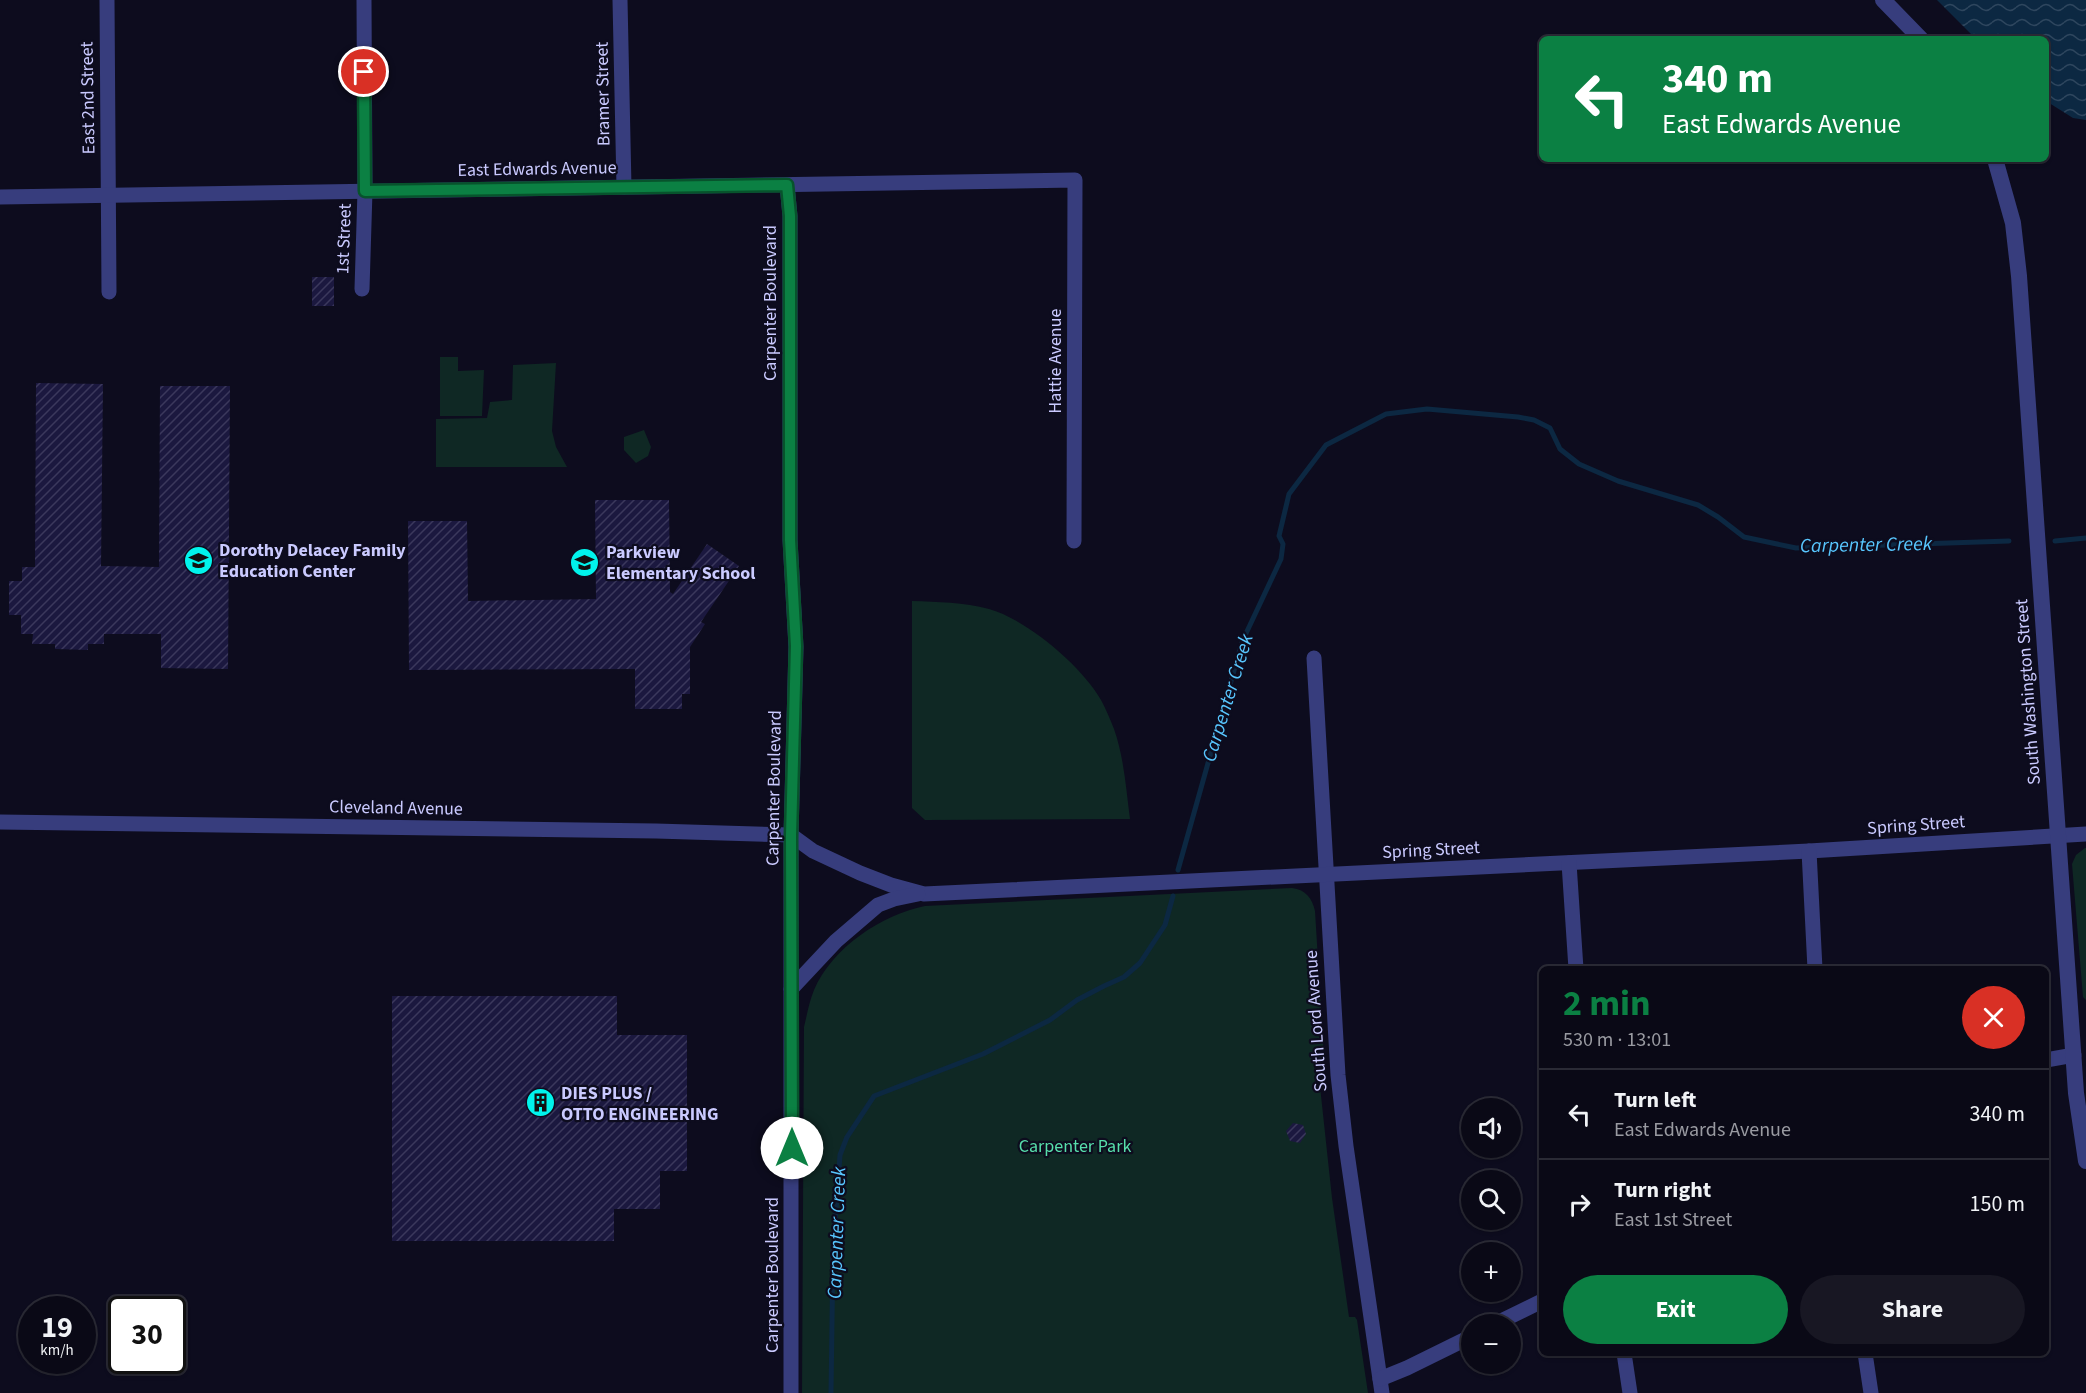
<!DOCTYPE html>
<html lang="en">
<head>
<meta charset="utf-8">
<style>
	body { margin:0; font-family:"Source Sans 3",sans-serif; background:#181723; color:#f1f3f6; height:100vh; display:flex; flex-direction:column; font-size:22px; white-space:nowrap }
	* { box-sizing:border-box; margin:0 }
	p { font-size:20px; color:#999aa1 }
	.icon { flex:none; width:33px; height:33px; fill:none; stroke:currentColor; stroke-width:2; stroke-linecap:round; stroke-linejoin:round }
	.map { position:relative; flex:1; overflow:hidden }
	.side { position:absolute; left:1539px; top:966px; width:510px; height:390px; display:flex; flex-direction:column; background:#0a0916; border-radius:9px; box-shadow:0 2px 4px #0004,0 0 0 2px #2a2a35 }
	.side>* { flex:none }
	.guide { position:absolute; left:1539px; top:36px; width:510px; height:126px; border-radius:9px; box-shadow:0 2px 4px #0004,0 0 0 2px #2a2a35; background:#0b8043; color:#fff; overflow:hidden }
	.buttons { position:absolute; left:1461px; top:1098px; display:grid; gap:12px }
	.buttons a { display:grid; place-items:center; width:60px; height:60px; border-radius:50%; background:#0a0916; box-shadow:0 2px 4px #0004,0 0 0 2px #2a2a35; font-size:30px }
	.speed { position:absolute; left:18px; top:1296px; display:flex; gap:12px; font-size:30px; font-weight:700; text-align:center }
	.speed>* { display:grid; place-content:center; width:78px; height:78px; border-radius:50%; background:#0a0916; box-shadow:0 2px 4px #0004,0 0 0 2px #2a2a35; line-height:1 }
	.speed small { font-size:15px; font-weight:400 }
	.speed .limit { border:3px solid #111; border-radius:9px; background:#fff; color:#111 }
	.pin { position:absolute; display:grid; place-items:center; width:51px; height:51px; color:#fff; margin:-26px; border:3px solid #fff; border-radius:50%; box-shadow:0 2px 6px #0007 }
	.me { position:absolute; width:66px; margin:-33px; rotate:0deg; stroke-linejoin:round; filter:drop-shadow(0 0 4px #0008) }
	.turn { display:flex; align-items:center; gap:21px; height:126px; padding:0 24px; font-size:27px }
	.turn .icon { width:78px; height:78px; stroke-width:2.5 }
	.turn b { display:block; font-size:42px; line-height:51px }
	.round { display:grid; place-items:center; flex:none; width:63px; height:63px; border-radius:32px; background:#181723 }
	.overview { display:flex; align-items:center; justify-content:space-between; height:102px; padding:0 24px }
	h1 { font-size:36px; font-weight:700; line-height:45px; color:#0b8043 }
	.primary-button { display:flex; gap:12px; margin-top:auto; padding:12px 24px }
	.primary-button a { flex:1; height:69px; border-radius:36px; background:#0b8043; color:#fff; font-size:24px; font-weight:700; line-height:69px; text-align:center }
	.primary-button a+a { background:#181723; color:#f1f3f6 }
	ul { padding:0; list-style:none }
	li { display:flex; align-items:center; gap:18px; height:90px; padding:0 24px; border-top:2px solid #2a2a35 }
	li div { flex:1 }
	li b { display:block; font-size:22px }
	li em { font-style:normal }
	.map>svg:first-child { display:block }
	.park { fill:#0f2824 }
	.water { fill:url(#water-waves) }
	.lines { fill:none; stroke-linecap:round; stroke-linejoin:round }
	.stream { stroke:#0c2842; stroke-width:5 }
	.building { fill:url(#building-hatch) }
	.minor { stroke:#373d7d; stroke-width:15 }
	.tertiary { stroke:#373d7d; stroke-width:16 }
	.route-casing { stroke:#07532c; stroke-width:15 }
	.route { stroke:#0b8043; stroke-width:10 }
	.labels { text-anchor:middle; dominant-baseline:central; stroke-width:4.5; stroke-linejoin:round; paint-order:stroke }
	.street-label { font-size:18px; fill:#cacaff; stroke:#0d0c1e }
	.poi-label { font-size:18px; font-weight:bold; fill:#cacaff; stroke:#0d0c1e; text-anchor:start }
	.park-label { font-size:18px; fill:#57deab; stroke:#0d0c1e }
	.water-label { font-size:20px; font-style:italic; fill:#58c6fe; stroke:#0d0c1e }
</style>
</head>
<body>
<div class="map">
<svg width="2086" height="1393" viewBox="0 0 2086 1393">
	<defs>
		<pattern id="water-waves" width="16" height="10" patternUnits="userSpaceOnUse" patternTransform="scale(1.5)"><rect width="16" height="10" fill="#0c2842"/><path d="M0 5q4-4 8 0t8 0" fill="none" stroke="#2e465e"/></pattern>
		<pattern id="building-hatch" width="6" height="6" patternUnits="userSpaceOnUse" patternTransform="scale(1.5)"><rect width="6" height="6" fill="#1b183f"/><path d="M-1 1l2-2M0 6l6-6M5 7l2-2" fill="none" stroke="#3b385c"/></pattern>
	</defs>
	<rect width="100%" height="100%" fill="#0d0c1e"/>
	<g class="park">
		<polygon points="440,357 458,357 458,371 484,370 482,416 440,416"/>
		<polygon points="556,363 552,431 556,447 567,467 436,467 436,419 487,418 490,402 512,400 513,365"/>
		<polygon points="644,430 651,447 648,456 636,463 624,450 624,437"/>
		<path d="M912,601C937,602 964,602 989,609C1026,619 1082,666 1101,700C1106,709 1110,719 1114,729C1124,757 1126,789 1130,819L925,820L912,808Z"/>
		<polygon points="2085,848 2086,848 2086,1000 2083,997 2072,864 2076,855"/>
		<path d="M1292,888C1306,890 1312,898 1315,911L1325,1074L1319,1077L1332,1198L1349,1317H1355L1357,1320L1368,1393H802L804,1027C807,1015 809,1002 814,990C832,948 881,915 925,906Z"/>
	</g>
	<polygon class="water" points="1937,0 2086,0 2086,120 2073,118 2046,101 2046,39 1976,39"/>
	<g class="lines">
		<g class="stream">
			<polyline points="2055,541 2086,538"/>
			<polyline points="1178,870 1242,642 1281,559 1283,544 1279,536 1289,494 1326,445 1386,414 1427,409 1518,417 1534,420 1550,428 1560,449 1579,464 1618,481 1698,505 1718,517 1744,537 1796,548 2009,541"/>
			<polyline points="831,1393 833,1251 840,1155 847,1137 874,1096 983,1054 1050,1020 1077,1000 1104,986 1124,977 1140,963 1165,925 1173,896"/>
		</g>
	</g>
	<g class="building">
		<rect x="312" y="277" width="22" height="29"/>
		<polygon points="36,383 103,384 101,566 159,567 160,386 230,386 228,669 161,668 161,634 104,634 104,644 88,644 88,650 55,649 55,644 32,644 33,634 21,634 21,615 9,615 9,581 22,581 22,567 35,567"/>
		<polygon points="595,500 669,500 670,592 673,594 707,544 739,566 701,622 705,624 690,647 690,694 682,694 682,709 635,709 635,669 409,670 408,521 467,521 468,601 596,599"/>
		<polygon points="392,996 617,996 617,1035 687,1035 687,1171 660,1171 660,1209 614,1209 614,1241 392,1241"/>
		<polygon points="1293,1123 1303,1125 1306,1134 1300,1143 1290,1141 1286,1131"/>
	</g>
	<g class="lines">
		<g class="minor">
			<polyline points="107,0 109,292"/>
			<polyline points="620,0 624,187"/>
			<polyline points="787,185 790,216 790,540 796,647 791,835 791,1393"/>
			<polyline points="0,197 1075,180 1074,541"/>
			<polyline points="362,289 365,191 364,0"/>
			<polyline points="1314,658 1338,1075 1346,1146 1382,1393"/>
			<polyline points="0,822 656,831 791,835 813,851 860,873 891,885 924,894 1809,851 2086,834"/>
			<polyline points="1809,851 1815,969"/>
			<polyline points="1569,863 1576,969"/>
			<polyline points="791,989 836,941 878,905 894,899 918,894"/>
			<polyline points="2046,1060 2074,1055"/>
			<polyline points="1495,1324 1542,1301"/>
			<polyline points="1624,1353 1630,1393"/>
			<polyline points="1865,1353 1871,1393"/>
			<polyline points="1380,1379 1407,1368 1472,1336"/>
		</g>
		<g class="tertiary">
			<polyline points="1883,0 1921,39"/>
			<polyline points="1995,159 2013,223 2019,276 2076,1093 2086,1161"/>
		</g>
	</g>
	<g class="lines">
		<defs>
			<polyline id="route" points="364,72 365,191 787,185 790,216 790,540 796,646 791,836 792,1148"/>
		</defs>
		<use href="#route" class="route-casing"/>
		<use href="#route" class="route"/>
	</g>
	<defs>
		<symbol id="school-disc" viewBox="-11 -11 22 22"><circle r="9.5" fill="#01f3ec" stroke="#0d0c1e"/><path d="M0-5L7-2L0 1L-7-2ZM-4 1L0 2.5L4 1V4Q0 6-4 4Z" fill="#111"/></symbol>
		<symbol id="building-disc" viewBox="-11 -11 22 22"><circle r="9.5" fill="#01f3ec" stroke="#0d0c1e"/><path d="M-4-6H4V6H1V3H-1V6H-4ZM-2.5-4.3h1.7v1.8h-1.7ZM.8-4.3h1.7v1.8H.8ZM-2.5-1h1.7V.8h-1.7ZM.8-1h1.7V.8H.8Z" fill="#111"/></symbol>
	</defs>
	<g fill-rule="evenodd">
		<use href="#school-disc" x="182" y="544" width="33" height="33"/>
		<use href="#school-disc" x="568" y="546" width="33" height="33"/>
		<use href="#building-disc" x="524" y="1086" width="33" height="33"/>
	</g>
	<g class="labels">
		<g class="street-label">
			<text transform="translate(603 94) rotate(-91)">Bramer Street</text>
			<text transform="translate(88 98) rotate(-91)">East 2nd Street</text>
			<text transform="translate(537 169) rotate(-1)">East Edwards Avenue</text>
			<text transform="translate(344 239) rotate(-88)">1st Street</text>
			<text transform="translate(770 303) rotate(-90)">Carpenter Boulevard</text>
			<text transform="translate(1055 361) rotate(-90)">Hattie Avenue</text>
			<text transform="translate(2028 692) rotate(-94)">South Washington Street</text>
			<text transform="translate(774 788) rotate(-89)">Carpenter Boulevard</text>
			<text transform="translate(396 808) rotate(1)">Cleveland Avenue</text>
			<text transform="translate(1916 825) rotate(-4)">Spring Street</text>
			<text transform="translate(1431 850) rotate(-3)">Spring Street</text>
			<text transform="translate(1316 1021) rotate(-94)">South Lord Avenue</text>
			<text transform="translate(772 1275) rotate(-90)">Carpenter Boulevard</text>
		</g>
		<g class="poi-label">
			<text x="219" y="550">Dorothy Delacey Family<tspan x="219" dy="21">Education Center</tspan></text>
			<text x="606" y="552">Parkview<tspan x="606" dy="21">Elementary School</tspan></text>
			<text x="561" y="1093">DIES PLUS /<tspan x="561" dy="21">OTTO ENGINEERING</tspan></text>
		</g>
		<g class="park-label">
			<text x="1075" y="1146">Carpenter Park</text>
		</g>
		<g class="water-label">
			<text transform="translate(1866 545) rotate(-1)">Carpenter Creek</text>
			<text transform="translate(1228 698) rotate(-73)">Carpenter Creek</text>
			<text transform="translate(837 1233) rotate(-88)">Carpenter Creek</text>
		</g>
	</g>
</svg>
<div class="buttons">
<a><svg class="icon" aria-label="sound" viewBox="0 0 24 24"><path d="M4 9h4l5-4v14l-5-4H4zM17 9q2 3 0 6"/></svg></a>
<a><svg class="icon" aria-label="search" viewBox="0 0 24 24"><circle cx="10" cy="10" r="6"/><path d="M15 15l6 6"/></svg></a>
<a>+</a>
<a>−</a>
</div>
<div class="speed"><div>19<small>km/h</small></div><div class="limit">30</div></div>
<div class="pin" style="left:364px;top:72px;background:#d93025"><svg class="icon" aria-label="arrive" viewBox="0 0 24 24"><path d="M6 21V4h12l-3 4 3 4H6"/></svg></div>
<svg class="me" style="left:792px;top:1148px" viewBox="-20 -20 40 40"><circle r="19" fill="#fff"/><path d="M0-13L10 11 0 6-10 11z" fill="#0b8043"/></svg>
<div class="guide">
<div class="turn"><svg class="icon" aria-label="left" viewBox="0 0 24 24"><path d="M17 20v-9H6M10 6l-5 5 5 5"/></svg><div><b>340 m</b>East Edwards Avenue</div></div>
</div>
<section class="side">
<div class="overview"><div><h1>2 min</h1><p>530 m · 13:01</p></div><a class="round" style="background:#d93025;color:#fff"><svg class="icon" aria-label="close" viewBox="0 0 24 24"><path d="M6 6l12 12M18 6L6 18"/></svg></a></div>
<ul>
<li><svg class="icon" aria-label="left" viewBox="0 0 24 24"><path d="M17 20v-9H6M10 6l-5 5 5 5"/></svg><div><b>Turn left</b><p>East Edwards Avenue</p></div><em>340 m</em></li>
<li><svg class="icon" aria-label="right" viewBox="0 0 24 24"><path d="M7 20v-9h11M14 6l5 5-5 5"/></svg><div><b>Turn right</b><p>East 1st Street</p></div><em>150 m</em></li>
</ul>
<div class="primary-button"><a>Exit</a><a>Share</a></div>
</section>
</div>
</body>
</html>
